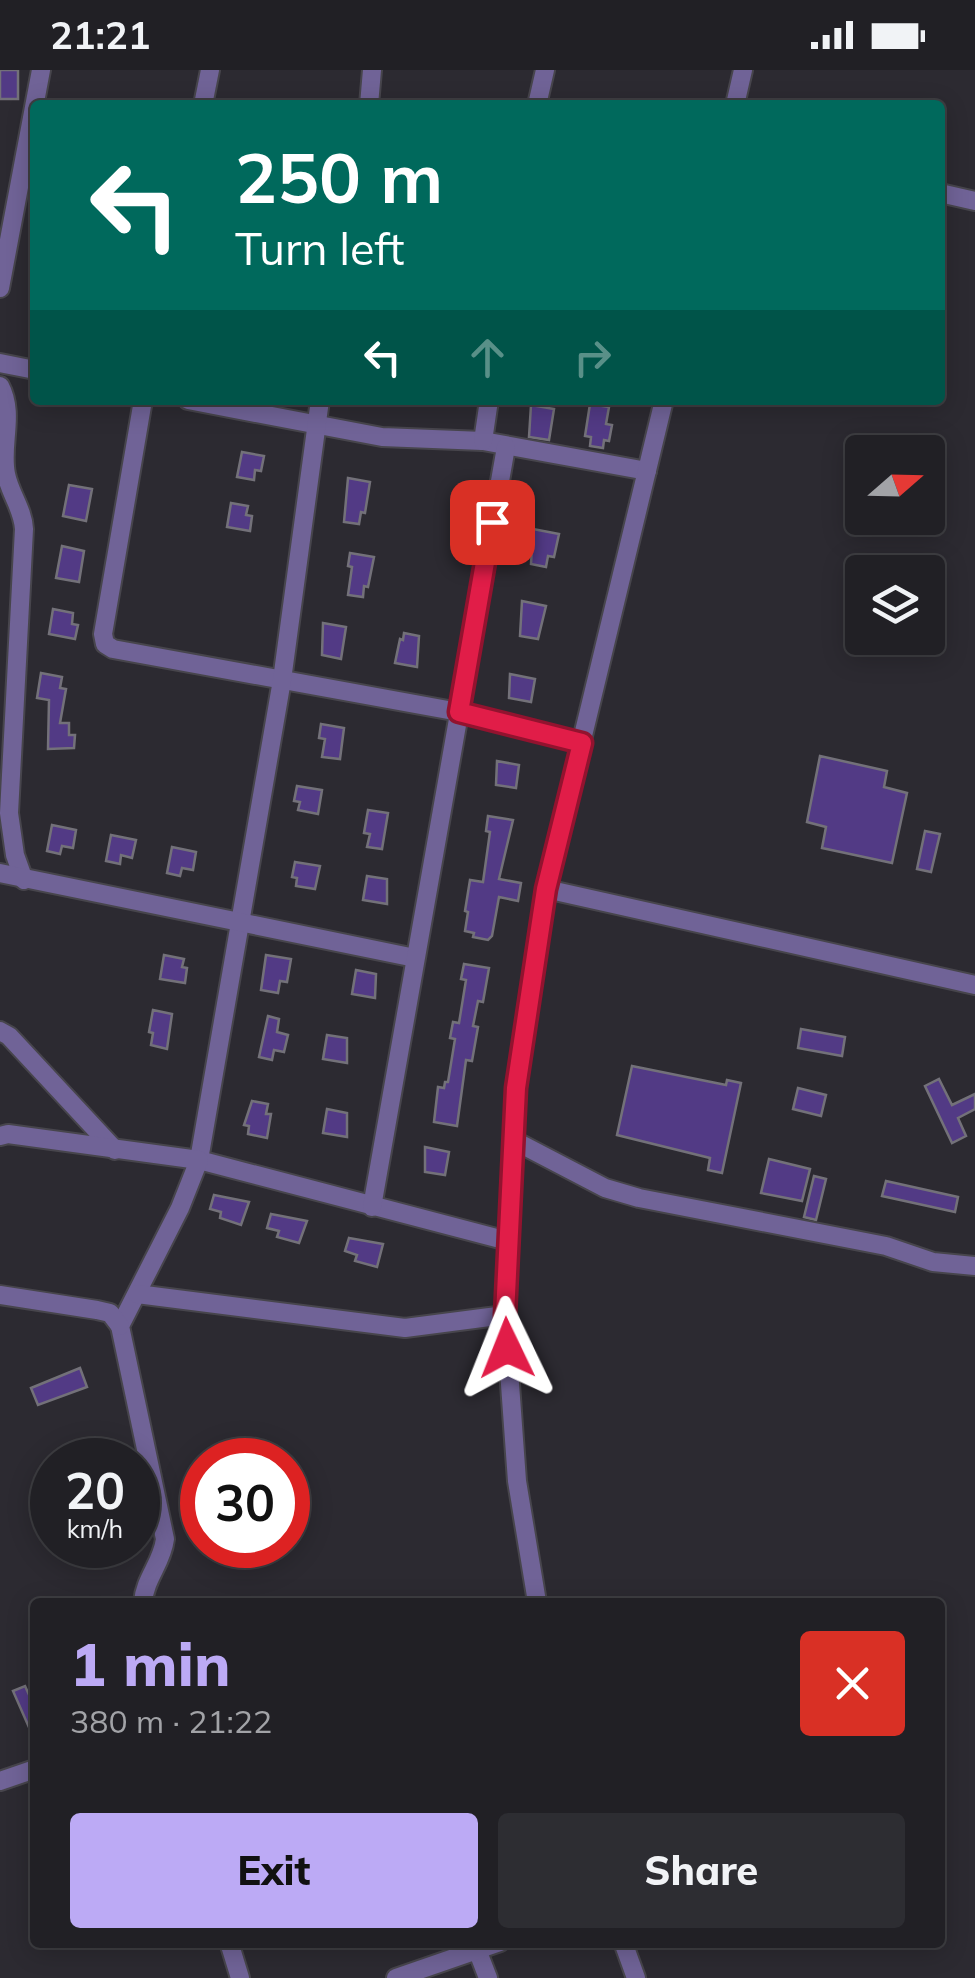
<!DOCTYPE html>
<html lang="en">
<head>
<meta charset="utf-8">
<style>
	body { margin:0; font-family:Mulish,sans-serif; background:#2d2d32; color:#f1f3f6; height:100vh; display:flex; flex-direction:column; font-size:38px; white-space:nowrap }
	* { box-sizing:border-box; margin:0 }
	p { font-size:32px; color:#a2a3a7 }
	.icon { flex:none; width:55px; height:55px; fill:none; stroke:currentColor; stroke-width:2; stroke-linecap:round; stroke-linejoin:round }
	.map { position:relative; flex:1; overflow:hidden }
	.details { position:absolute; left:30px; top:1528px; width:915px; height:350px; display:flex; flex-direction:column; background:#212025; border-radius:10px; box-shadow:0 5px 25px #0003,0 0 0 2px #3e3e42 }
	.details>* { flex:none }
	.banner { position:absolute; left:30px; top:30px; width:915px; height:305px; border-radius:10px; box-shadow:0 5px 25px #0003,0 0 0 2px #3e3e42; background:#00695c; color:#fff; overflow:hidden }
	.needle { width:65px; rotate:70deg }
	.buttons { position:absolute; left:845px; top:365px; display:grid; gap:20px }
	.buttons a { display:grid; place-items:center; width:100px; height:100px; border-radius:10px; background:#212025; box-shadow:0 5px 25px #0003,0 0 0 2px #3e3e42; font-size:50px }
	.speed { position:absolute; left:30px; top:1368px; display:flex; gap:20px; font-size:50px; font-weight:700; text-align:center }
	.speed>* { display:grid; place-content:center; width:130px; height:130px; border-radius:50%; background:#212025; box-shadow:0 5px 25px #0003,0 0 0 2px #3e3e42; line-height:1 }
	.speed small { font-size:25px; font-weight:400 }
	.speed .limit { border:15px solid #d22; background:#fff; color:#111 }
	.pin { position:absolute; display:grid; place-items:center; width:85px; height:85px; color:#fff; margin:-42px; border-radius:20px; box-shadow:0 5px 15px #0006 }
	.me { position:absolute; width:110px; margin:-55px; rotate:358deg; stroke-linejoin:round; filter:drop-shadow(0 0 8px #0008) }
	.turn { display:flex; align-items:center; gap:35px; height:210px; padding:0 40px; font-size:45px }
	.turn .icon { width:130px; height:130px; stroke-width:2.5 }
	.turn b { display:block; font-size:70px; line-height:85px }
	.lanes { display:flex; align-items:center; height:95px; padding:0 40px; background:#0003; justify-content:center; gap:50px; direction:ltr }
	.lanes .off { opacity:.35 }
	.round { display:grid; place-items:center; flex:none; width:105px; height:105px; border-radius:10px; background:#2d2d32 }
	.summary { display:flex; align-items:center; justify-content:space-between; height:170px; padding:0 40px }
	h1 { font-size:60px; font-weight:800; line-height:75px; color:#bcaaf5 }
	.action { display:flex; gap:20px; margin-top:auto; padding:20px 40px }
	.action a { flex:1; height:115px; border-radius:10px; background:#bcaaf5; color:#111; font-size:40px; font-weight:800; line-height:115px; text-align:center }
	.action a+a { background:#2d2d32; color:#f1f3f6 }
	.status { display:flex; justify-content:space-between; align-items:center; height:70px; padding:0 50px; background:#212025; direction:ltr }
	.status svg { height:28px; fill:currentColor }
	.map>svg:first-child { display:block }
	.building { fill:#523a85; stroke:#737179; stroke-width:2.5 }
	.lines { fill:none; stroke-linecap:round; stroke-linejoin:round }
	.minor-casing { stroke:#47454c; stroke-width:22 }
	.minor { stroke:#706397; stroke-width:18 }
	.route-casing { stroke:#92132f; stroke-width:25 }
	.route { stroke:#e11d48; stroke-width:18 }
</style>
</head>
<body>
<div class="status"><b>21:21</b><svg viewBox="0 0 49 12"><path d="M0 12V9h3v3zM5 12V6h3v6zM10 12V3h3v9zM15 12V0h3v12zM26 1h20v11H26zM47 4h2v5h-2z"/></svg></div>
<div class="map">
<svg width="975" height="1908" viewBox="0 0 975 1908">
	<rect width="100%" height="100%" fill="#2c2a31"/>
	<g class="building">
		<rect x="0" y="0" width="18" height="29"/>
		<polygon points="590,334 609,337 606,354 612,355 609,371 604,370 603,378 590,376 591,367 585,366"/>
		<polygon points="531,335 554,339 549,370 529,367"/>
		<polygon points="242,382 264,386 261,401 255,400 254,410 237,407"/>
		<polygon points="348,408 370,412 365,443 361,442 359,454 344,452"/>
		<polygon points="69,415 92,419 86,451 63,446"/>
		<polygon points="231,433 248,436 246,445 252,446 250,461 227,457"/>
		<polygon points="533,459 559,464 554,487 548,486 546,497 531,494"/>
		<polygon points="62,476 84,481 79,512 56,508"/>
		<polygon points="350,483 374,487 368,517 364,516 363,527 348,525 352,497 348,496"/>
		<polygon points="522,531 546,536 538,569 520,566"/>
		<polygon points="53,539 73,543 72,554 78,555 75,569 49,564"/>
		<polygon points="323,553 346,557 341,589 322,585"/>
		<polygon points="404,563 419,566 417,597 395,593 400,569 403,570"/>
		<polygon points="41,603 62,607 60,618 66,619 60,653 69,653 69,665 75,665 74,678 48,679 49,630 37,628"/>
		<polygon points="510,604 535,609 531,632 509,628"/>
		<polygon points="321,654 344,658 340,689 322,687 325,669 319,668"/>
		<polygon points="820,686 887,701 884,717 907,723 892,793 822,778 826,757 807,752"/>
		<polygon points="497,691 519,695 516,718 496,715"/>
		<polygon points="297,716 322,720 318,744 298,740 300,732 294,731"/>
		<polygon points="368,740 388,743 382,779 367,777 370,764 364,763"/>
		<polygon points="488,746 513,750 499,809 521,813 518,831 499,827 492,866 488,870 473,867 474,863 465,861 468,842 465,841 470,810 483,812 490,762 486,761"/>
		<polygon points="52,755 76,760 73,778 62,776 60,784 47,781"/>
		<polygon points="925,761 940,764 931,802 917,799"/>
		<polygon points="111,765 136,770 132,788 121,785 120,794 106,791"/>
		<polygon points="172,777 196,782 193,800 182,798 180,806 167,803"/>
		<polygon points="295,792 320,796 315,819 296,816 297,808 292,807"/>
		<polygon points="367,806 387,809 387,834 363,830"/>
		<polygon points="164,885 184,889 182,897 187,898 185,913 160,909"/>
		<polygon points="266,885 291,889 287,912 280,911 278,923 261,920"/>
		<polygon points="464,894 489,898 483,932 478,931 473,956 478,957 472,991 466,990 457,1056 434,1052 438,1017 444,1018 445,1012 448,1012 455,969 450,968 453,952 459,953 466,910 461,909"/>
		<polygon points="356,900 376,904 375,928 352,924"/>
		<polygon points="153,940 172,944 167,979 151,975 153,963 149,962"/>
		<polygon points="268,946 279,949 277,962 288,965 284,982 274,980 272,990 259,987"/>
		<polygon points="801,959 845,967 842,986 798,978"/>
		<polygon points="327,965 347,968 347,993 323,989"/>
		<polygon points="632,996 726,1015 727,1010 741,1013 722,1103 708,1100 710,1088 617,1065"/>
		<polygon points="939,1009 952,1035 975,1024 975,1039 958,1048 966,1066 952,1073 925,1016"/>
		<polygon points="798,1018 826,1025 821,1046 793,1039"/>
		<polygon points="252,1031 268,1034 266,1044 271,1044 267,1068 248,1064 249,1056 244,1055"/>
		<polygon points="327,1039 347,1043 347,1067 323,1063"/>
		<polygon points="425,1077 449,1082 445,1105 425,1102"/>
		<polygon points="769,1089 810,1099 802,1131 761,1123"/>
		<polygon points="814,1106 826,1109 816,1150 804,1147"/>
		<polygon points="886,1111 958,1127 955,1142 882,1126"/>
		<polygon points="214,1125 249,1132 241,1155 220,1148 221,1142 210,1139"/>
		<polygon points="271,1144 307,1151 299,1173 277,1167 279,1161 267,1158"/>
		<polygon points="349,1168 383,1174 377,1197 355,1191 357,1185 345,1181"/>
		<polygon points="80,1298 87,1317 38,1335 31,1318"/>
		<polygon points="25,1616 35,1638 35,1671 13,1621"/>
	</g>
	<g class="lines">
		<defs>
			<g id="minor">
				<polyline points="203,35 210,0"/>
				<polyline points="369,35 372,0"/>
				<polyline points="537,35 545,0"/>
				<polyline points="735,35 743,0"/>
				<polyline points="940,123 975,131"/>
				<polyline points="0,218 41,0"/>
				<polyline points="0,293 35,300"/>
				<path d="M0,316C15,344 0,375 6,404C10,424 23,439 24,459L9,743L15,785L24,810"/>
				<polyline points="143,330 103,564 105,574 113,579 459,642 582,673"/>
				<polyline points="188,330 382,367 483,371 647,401"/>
				<polyline points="320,330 282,610 199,1090 508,1171"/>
				<polyline points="483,371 489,330"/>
				<polyline points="0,803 415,888"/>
				<polyline points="546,819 975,915"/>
				<polyline points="0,961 9,966 115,1080"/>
				<path d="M0,1066L8,1064L199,1090L180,1138L120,1256L165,1469C162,1493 145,1508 143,1532"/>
				<polyline points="513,1070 605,1118 639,1128 886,1176 933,1192 975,1196"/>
				<polyline points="372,1137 506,377"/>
				<polyline points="137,1224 405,1258 505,1245"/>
				<polyline points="0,1225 97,1240 110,1243 120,1256"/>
				<polyline points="537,1532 517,1411 505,1245 516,1018 546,819 664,330"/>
				<polyline points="0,1711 35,1699"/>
				<polyline points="229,1872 240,1908"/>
				<polyline points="623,1872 636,1908"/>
				<polyline points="478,1882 488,1908"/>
				<polyline points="396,1908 500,1872"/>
			</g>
		</defs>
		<use href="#minor" class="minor-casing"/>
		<use href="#minor" class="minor"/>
	</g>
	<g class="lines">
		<defs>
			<polyline id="route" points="492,452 459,642 582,673 546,819 516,1018 505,1245 507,1278"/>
		</defs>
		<use href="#route" class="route-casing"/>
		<use href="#route" class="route"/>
	</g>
</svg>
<div class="buttons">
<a><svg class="needle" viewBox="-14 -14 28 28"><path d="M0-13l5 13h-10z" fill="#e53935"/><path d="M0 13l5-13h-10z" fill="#a2a3a7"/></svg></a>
<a><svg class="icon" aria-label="layers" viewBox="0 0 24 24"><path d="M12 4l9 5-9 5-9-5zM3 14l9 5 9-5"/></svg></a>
</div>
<div class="speed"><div>20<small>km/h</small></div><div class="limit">30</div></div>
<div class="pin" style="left:492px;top:452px;background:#d93025"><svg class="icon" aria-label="arrive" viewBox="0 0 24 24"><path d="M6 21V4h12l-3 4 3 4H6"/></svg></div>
<svg class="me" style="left:507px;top:1278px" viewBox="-20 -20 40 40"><path d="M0-17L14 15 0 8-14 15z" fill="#e11d48" stroke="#fff" stroke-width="4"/></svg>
<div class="banner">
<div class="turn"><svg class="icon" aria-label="left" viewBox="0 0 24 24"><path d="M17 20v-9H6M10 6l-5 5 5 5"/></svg><div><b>250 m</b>Turn left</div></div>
<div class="lanes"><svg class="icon" aria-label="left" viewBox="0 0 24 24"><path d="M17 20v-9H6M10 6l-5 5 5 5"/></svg><svg class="icon off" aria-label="ahead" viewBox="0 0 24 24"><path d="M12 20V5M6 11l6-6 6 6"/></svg><svg class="icon off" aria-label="right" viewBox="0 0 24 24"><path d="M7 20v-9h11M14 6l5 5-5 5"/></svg></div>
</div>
<section class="details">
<div class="summary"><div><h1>1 min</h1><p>380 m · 21:22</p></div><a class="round" style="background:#d93025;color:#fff"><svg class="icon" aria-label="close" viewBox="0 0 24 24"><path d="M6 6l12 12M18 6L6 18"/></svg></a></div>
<div class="action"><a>Exit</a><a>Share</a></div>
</section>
</div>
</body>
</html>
